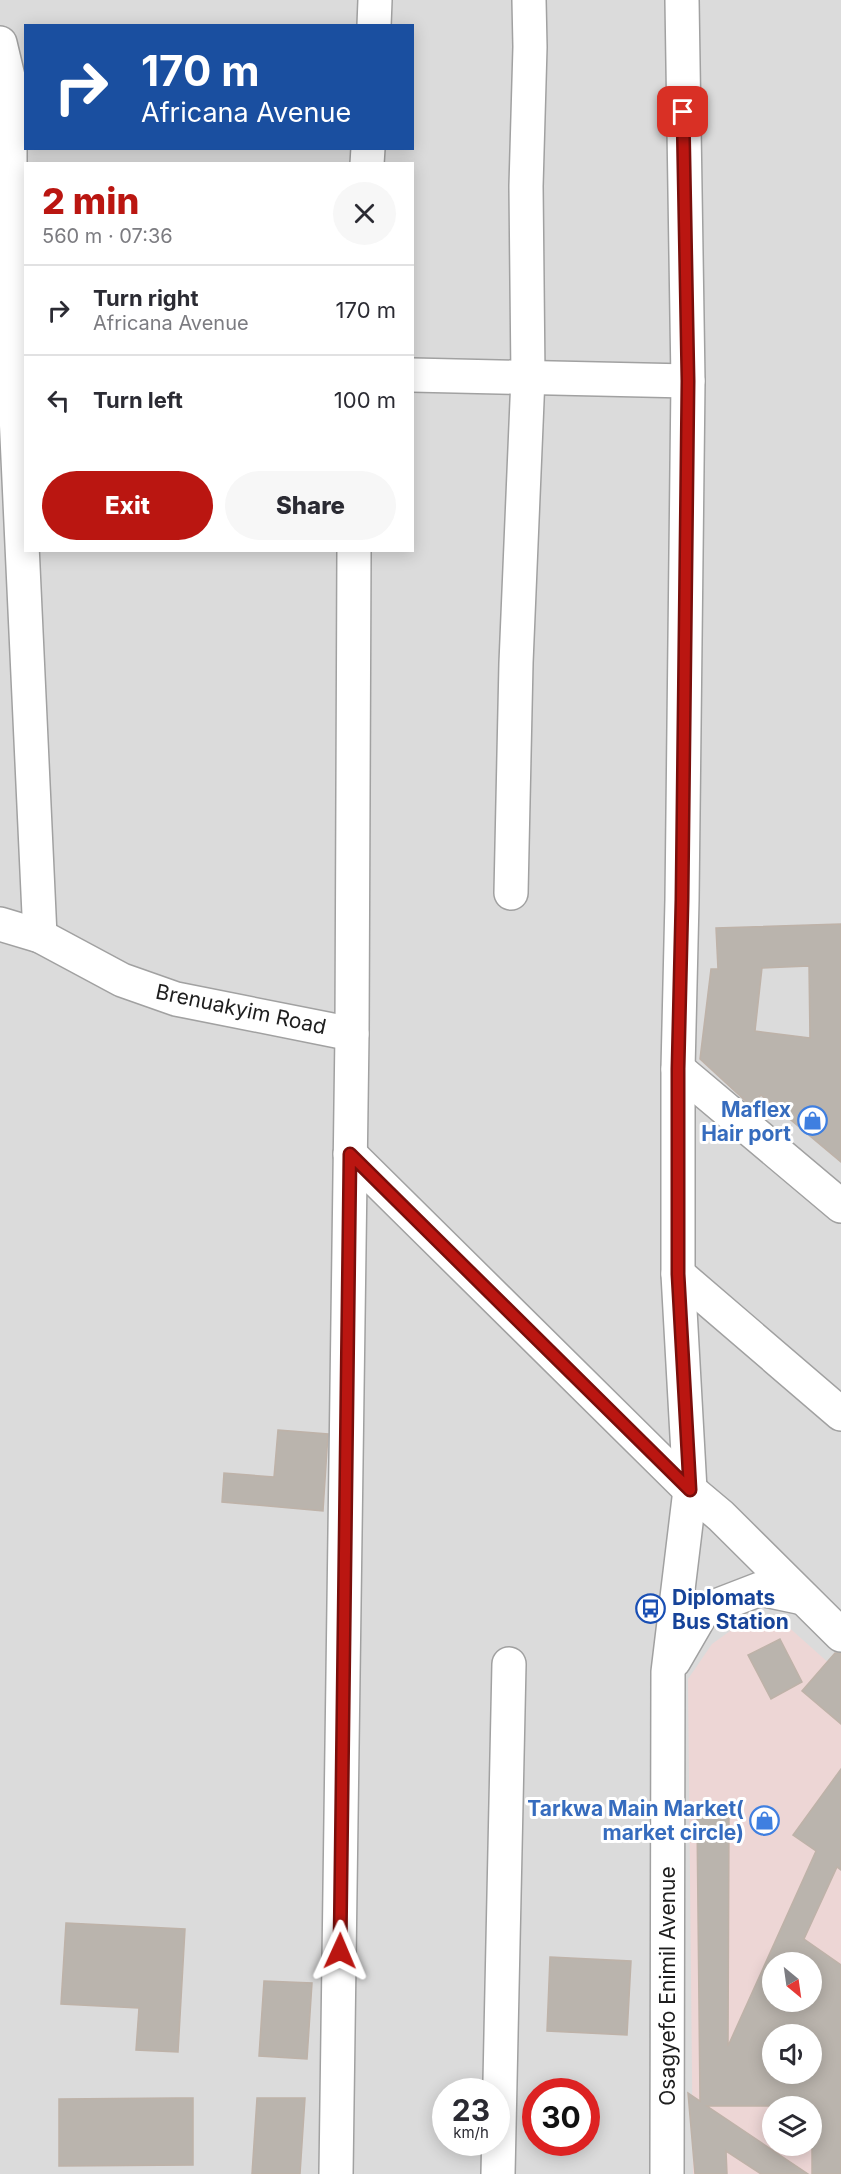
<!DOCTYPE html>
<html lang="en">
<head>
<meta charset="utf-8">
<style>
	body { margin:0; font-family:Inter,sans-serif; background:#f7f7f7; color:#2b2b33; height:100vh; display:flex; flex-direction:column; font-size:22px; white-space:nowrap }
	* { box-sizing:border-box; margin:0 }
	p { font-size:20px; color:#7c7c81 }
	.icon { flex:none; width:33px; height:33px; fill:none; stroke:currentColor; stroke-width:2; stroke-linecap:round; stroke-linejoin:round }
	.map { position:relative; flex:1; overflow:hidden }
	.side { position:absolute; left:24px; top:162px; width:390px; height:390px; display:flex; flex-direction:column; background:#fff; border-radius:0px; box-shadow:0 3px 15px #0003 }
	.side>* { flex:none }
	.guide { position:absolute; left:24px; top:24px; width:390px; height:126px; border-radius:0px; box-shadow:0 3px 15px #0003; background:#1a4fa0; color:#fff; overflow:hidden }
	.needle { width:39px; rotate:151deg }
	.buttons { position:absolute; left:762px; top:1952px; display:grid; gap:12px }
	.buttons a { display:grid; place-items:center; width:60px; height:60px; border-radius:50%; background:#fff; box-shadow:0 3px 15px #0003; font-size:30px }
	.speed { position:absolute; left:432px; top:2078px; display:flex; gap:12px; font-size:30px; font-weight:700; text-align:center }
	.speed>* { display:grid; place-content:center; width:78px; height:78px; border-radius:50%; background:#fff; box-shadow:0 3px 15px #0003; line-height:1 }
	.speed small { font-size:15px; font-weight:400 }
	.speed .limit { border:9px solid #d22; background:#fff; color:#111 }
	.pin { position:absolute; display:grid; place-items:center; width:51px; height:51px; color:#fff; margin:-26px; border-radius:12px; box-shadow:0 3px 9px #0006 }
	.me { position:absolute; width:66px; margin:-33px; rotate:1deg; stroke-linejoin:round; filter:drop-shadow(0 0 4px #0008) }
	.turn { display:flex; align-items:center; gap:21px; height:126px; padding:0 18px; font-size:27px }
	.turn .icon { width:78px; height:78px; stroke-width:2.5 }
	.turn b { display:block; font-size:42px; line-height:51px }
	.round { display:grid; place-items:center; flex:none; width:63px; height:63px; border-radius:32px; background:#f7f7f7 }
	.headline { display:flex; align-items:center; justify-content:space-between; height:102px; padding:0 18px }
	h1 { font-size:36px; font-weight:800; line-height:45px; color:#ba1611 }
	.action { display:flex; gap:12px; margin-top:auto; padding:12px 18px }
	.action a { flex:1; height:69px; border-radius:36px; background:#ba1611; color:#fff; font-size:24px; font-weight:800; line-height:69px; text-align:center }
	.action a+a { background:#f7f7f7; color:#2b2b33 }
	ul { padding:0; list-style:none }
	li { display:flex; align-items:center; gap:18px; height:90px; padding:0 18px; border-top:2px solid #e1e1e2 }
	li div { flex:1 }
	li b { display:block; font-size:22px }
	li em { font-style:normal }
	.map>svg:first-child { display:block }
	.residential { fill:#dbdbdb; fill-rule:evenodd }
	.commercial { fill:#edd6d5; fill-rule:evenodd }
	.building { fill:#bab4ad; stroke:#beb2a8; stroke-width:1.5; fill-rule:evenodd }
	.lines { fill:none; stroke-linecap:round; stroke-linejoin:round }
	.minor-casing { stroke:#a1a1a1; stroke-width:36 }
	.minor { stroke:#fff; stroke-width:33 }
	.route-casing { stroke:#790e0b; stroke-width:15 }
	.route { stroke:#ba1611; stroke-width:10 }
	.labels { text-anchor:middle; dominant-baseline:central; stroke-width:6; stroke-linejoin:round; paint-order:stroke }
	.street-label { font-size:21px; fill:#1d1d1d; stroke:#fff }
	.shop-label { font-size:21px; font-weight:bold; fill:#366cbe; stroke:#fff; text-anchor:end }
	.transit-label { font-size:21px; font-weight:bold; fill:#164399; stroke:#fff; text-anchor:start }
</style>
</head>
<body>
<div class="map">
<svg width="841" height="2174" viewBox="0 0 841 2174">
	<rect width="100%" height="100%" fill="#eeebe4"/>
	<path class="residential" d="M0,0H841V2174H0ZM26,26H412V148H26ZM26,164H412V550H26ZM772,1962H812V2001H772ZM772,2034H812V2073H772ZM446,2091H496V2142H446ZM536,2091H586V2142H536ZM772,2106H812V2145H772Z"/>
	<path class="commercial" d="M763,1619L784,1623L841,1674V2174H693L688,1679L712,1644L737,1626ZM772,1962H812V2001H772ZM772,2034H812V2073H772ZM772,2106H812V2145H772Z"/>
	<g class="building">
		<path d="M841,924V1162L761,1095L751,1106L700,1059L711,969H718L716,928ZM809,966L810,1038L755,1031L762,968Z"/>
		<polygon points="278,1430 328,1434 323,1511 222,1502 224,1473 274,1477"/>
		<polygon points="780,1639 802,1682 771,1699 748,1655"/>
		<polygon points="835,1653 841,1653 841,1724 802,1691"/>
		<path d="M841,1769V1870L837,1867L804,1939L841,1965V2174H812V2106H707L808,2174H761L726,2151L727,2174H695L688,2093L700,2101L697,1818L729,1817L728,2046L816,1851L793,1835ZM772,1962H812V2001H772ZM772,2034H812V2073H772Z"/>
		<polygon points="66,1923 185,1929 178,2052 136,2050 139,2008 61,2004"/>
		<polygon points="550,1957 631,1961 627,2035 547,2031"/>
		<polygon points="264,1981 312,1983 307,2059 259,2056"/>
		<polygon points="176,2098 193,2098 193,2165 59,2166 59,2099"/>
		<polygon points="257,2098 305,2098 300,2174 252,2174"/>
	</g>
	<g class="lines">
		<defs>
			<g id="minor">
				<polyline points="374,26 375,0"/>
				<polyline points="0,43 10,85 10,284 40,936"/>
				<polyline points="367,164 368,148"/>
				<polyline points="412,375 688,381"/>
				<polyline points="511,893 516,663 528,377 526,186 530,47 529,0"/>
				<polyline points="0,924 40,936 122,980 176,999 352,1034"/>
				<polyline points="678,1069 841,1206"/>
				<polyline points="350,1154 690,1490 721,1516 841,1635"/>
				<polyline points="678,1274 841,1414"/>
				<polyline points="674,1661 703,1611 760,1589 803,1598"/>
				<polyline points="336,2174 352,1034 354,550"/>
				<polyline points="498,2174 509,1664"/>
				<polyline points="667,2174 668,1672 690,1490 678,1274 678,1069 682,900 688,381 682,0"/>
			</g>
		</defs>
		<use href="#minor" class="minor-casing"/>
		<use href="#minor" class="minor"/>
	</g>
	<g class="lines">
		<defs>
			<polyline id="route" points="340,1951 350,1154 690,1490 678,1274 678,1069 682,900 688,381 683,112"/>
		</defs>
		<use href="#route" class="route-casing"/>
		<use href="#route" class="route"/>
	</g>
	<defs>
		<symbol id="shop-ring" viewBox="-11 -11 22 22"><circle r="9.5" fill="#fff" stroke="#3f7fe0" stroke-width="1.5"/><path d="M-5-2.5h2.3a2.7 3.5 0 0 1 5.4 0H5L5.5 6h-11ZM-1.5-2.5h3a1.5 2.3 0 0 0-3 0Z" fill="#3f7fe0"/></symbol>
		<symbol id="bus-ring" viewBox="-11 -11 22 22"><circle r="9.5" fill="#fff" stroke="#1a4fb4" stroke-width="1.5"/><path d="M-5-6H5V4H4V6H2V4H-2V6H-4V4H-5ZM-3.5-4V0h7V-4ZM-3.5 1.2v1.5H-2V1.2ZM2 1.2v1.5H3.5V1.2Z" fill="#1a4fb4"/></symbol>
	</defs>
	<g fill-rule="evenodd">
		<use href="#shop-ring" x="796" y="1104" width="33" height="33"/>
		<use href="#bus-ring" x="634" y="1592" width="33" height="33"/>
		<use href="#shop-ring" x="748" y="1804" width="33" height="33"/>
	</g>
	<g class="labels">
		<g class="street-label">
			<text transform="translate(241 1009) rotate(12)">Brenuakyim Road</text>
			<text transform="translate(667 1986) rotate(-90)">Osagyefo Enimil Avenue</text>
		</g>
		<g class="shop-label">
			<text x="791" y="1109">Maflex<tspan x="791" dy="24">Hair port</tspan></text>
			<text x="744" y="1808">Tarkwa Main Market(<tspan x="744" dy="24">market circle)</tspan></text>
		</g>
		<g class="transit-label">
			<text x="672" y="1597">Diplomats<tspan x="672" dy="24">Bus Station</tspan></text>
		</g>
	</g>
</svg>
<div class="buttons">
<a><svg class="needle" viewBox="-14 -14 28 28"><path d="M0-13l5 13h-10z" fill="#e53935"/><path d="M0 13l5-13h-10z" fill="#7c7c81"/></svg></a>
<a><svg class="icon" aria-label="sound" viewBox="0 0 24 24"><path d="M4 9h4l5-4v14l-5-4H4zM17 9q2 3 0 6"/></svg></a>
<a><svg class="icon" aria-label="layers" viewBox="0 0 24 24"><path d="M12 4l9 5-9 5-9-5zM3 14l9 5 9-5"/></svg></a>
</div>
<div class="speed"><div>23<small>km/h</small></div><div class="limit">30</div></div>
<div class="pin" style="left:683px;top:112px;background:#d93025"><svg class="icon" aria-label="arrive" viewBox="0 0 24 24"><path d="M6 21V4h12l-3 4 3 4H6"/></svg></div>
<svg class="me" style="left:340px;top:1951px" viewBox="-20 -20 40 40"><path d="M0-17L14 15 0 8-14 15z" fill="#ba1611" stroke="#fff" stroke-width="4"/></svg>
<div class="guide">
<div class="turn"><svg class="icon" aria-label="right" viewBox="0 0 24 24"><path d="M7 20v-9h11M14 6l5 5-5 5"/></svg><div><b>170 m</b>Africana Avenue</div></div>
</div>
<section class="side">
<div class="headline"><div><h1>2 min</h1><p>560 m · 07:36</p></div><a class="round"><svg class="icon" aria-label="close" viewBox="0 0 24 24"><path d="M6 6l12 12M18 6L6 18"/></svg></a></div>
<ul>
<li><svg class="icon" aria-label="right" viewBox="0 0 24 24"><path d="M7 20v-9h11M14 6l5 5-5 5"/></svg><div><b>Turn right</b><p>Africana Avenue</p></div><em>170 m</em></li>
<li><svg class="icon" aria-label="left" viewBox="0 0 24 24"><path d="M17 20v-9H6M10 6l-5 5 5 5"/></svg><div><b>Turn left</b></div><em>100 m</em></li>
</ul>
<div class="action"><a>Exit</a><a>Share</a></div>
</section>
</div>
</body>
</html>
